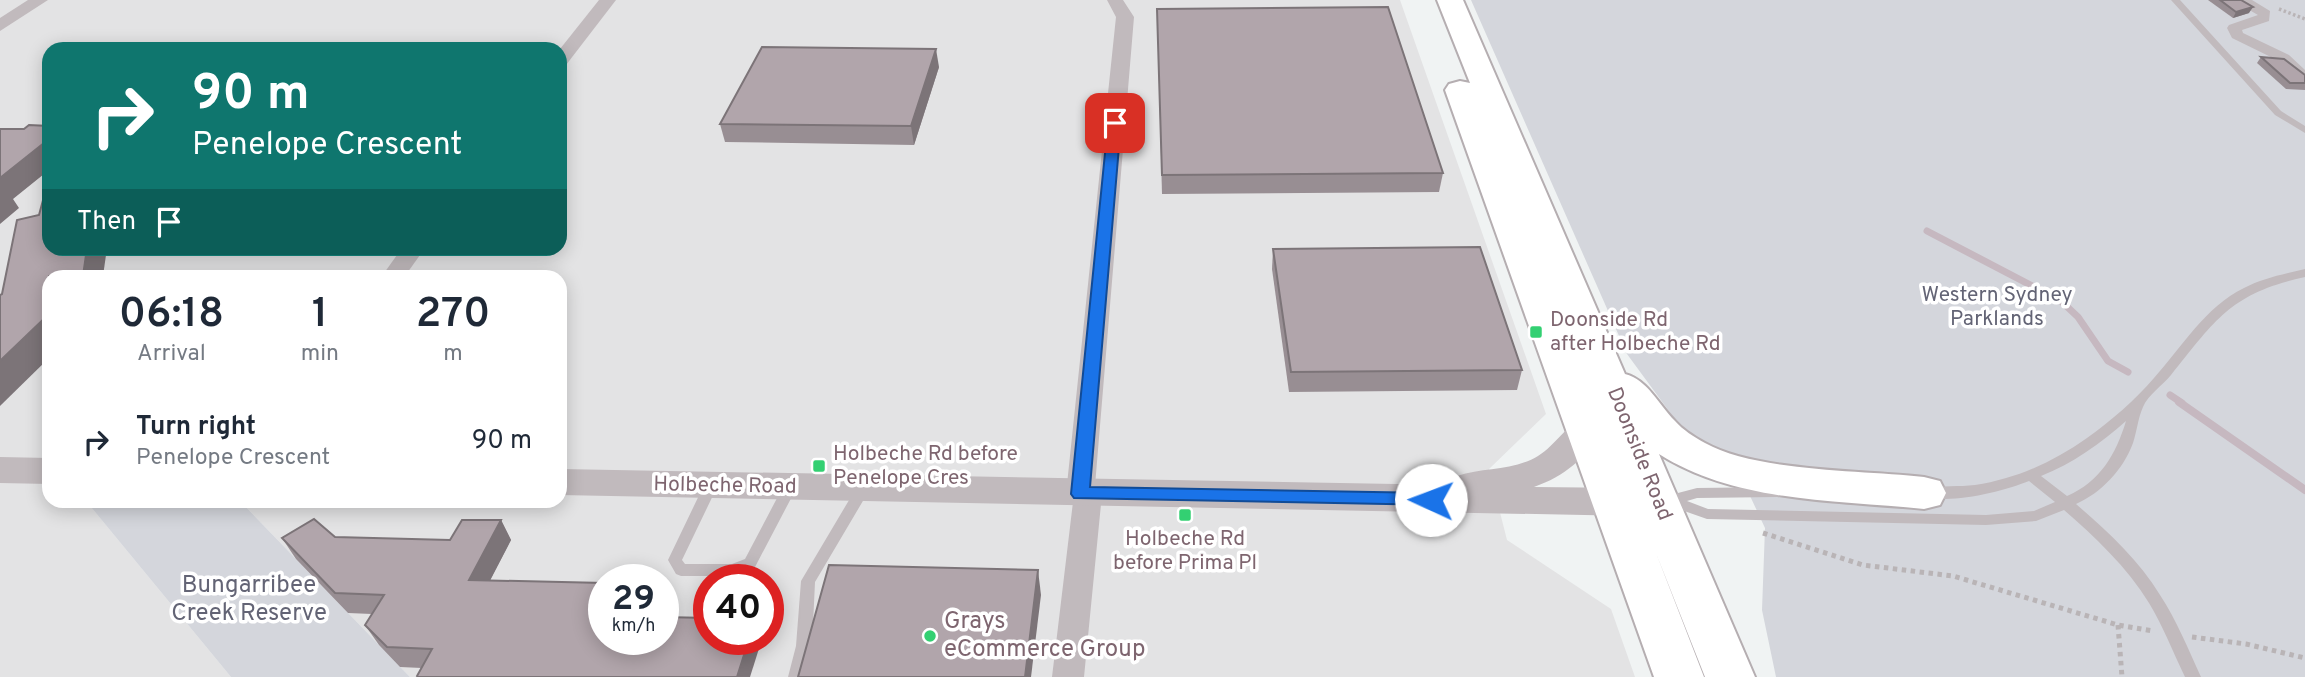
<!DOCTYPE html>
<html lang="en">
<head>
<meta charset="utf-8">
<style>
	body { margin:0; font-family:Overpass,sans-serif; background:#f6f6f7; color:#1f2937; height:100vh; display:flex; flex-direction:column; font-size:26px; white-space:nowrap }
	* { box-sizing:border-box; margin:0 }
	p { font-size:23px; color:#747a83 }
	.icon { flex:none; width:38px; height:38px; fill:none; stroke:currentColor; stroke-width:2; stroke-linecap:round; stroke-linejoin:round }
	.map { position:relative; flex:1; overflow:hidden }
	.details { position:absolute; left:42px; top:270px; width:525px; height:238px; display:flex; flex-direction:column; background:#fff; border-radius:21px; box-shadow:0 4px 18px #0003 }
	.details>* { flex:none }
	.top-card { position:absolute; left:42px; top:42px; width:525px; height:214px; border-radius:21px; box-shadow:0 4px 18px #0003; background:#0f766e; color:#fff; overflow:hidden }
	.speed { position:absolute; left:588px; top:564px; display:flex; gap:14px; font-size:35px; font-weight:700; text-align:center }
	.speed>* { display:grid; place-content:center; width:91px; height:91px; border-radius:50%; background:#fff; box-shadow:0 4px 18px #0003; line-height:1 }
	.speed small { font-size:18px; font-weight:400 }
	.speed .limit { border:10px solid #d22; background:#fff; color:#111 }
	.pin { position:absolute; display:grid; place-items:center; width:60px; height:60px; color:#fff; margin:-30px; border-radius:14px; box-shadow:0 4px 10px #0006 }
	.me { position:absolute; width:77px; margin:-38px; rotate:272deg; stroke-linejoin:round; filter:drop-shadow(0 0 5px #0008) }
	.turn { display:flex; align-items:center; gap:24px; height:147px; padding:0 35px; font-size:32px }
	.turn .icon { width:91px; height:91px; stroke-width:2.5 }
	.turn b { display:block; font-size:49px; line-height:60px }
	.then { display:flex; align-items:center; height:66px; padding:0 35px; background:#0003; gap:14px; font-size:26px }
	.eta { display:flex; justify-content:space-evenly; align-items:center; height:119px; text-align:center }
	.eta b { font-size:42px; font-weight:600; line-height:49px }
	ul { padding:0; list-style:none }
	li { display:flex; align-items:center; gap:21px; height:105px; padding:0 35px }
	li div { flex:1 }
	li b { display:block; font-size:26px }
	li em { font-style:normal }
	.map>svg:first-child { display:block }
	.built { fill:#e3e3e4; fill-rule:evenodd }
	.green { fill:#d4d6dc }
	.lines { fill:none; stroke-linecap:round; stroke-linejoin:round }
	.stream-far1 { stroke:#c6b8c0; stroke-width:7 }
	.stream { stroke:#c6b8c0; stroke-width:8 }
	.primary-casing { stroke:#b5aeb1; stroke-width:4 }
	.path-far1 { stroke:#b9b4b6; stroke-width:3.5; stroke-dasharray:2.5 2.5; stroke-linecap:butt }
	.path { stroke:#b9b4b6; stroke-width:5; stroke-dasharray:4.5 4.5; stroke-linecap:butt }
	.service { fill:#c1babd; fill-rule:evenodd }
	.pedestrian { fill:#c1babd; fill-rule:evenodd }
	.minor { fill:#c1babd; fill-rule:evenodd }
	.tertiary { fill:#c1babd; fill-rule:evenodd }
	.primary { fill:#fff; fill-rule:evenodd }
	.wall { fill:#988e93 }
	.shaded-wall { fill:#7c7478 }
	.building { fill:#b1a5ab; stroke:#7c7478; stroke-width:2 }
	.route { fill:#1a73e8; stroke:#114b97; stroke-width:2 }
	.poi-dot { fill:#33d072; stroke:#fff; stroke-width:2.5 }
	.labels { text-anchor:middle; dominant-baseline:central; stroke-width:7; stroke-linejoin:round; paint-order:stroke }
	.park-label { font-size:21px; fill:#636475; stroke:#fff }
	.poi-label { font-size:21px; fill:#7e656f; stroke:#fff; text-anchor:start }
	.street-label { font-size:21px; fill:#7e656f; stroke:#fff }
	.near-park-label { font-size:24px; fill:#636475; stroke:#fff }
	.near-poi-label { font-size:24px; fill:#7e656f; stroke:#fff; text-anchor:start }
</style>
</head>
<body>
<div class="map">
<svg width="2305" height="677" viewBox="0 0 2305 677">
	<rect width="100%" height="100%" fill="#f0f3f3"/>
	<path class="built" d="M0,0H1400L1546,414L1489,469L1507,540L1611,609L1635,677H410L243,504L138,501L560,500V276H49V500L86,501L231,677H0ZM49,49H560V248H49ZM604,579H663V639H604ZM709,579H768V639H709Z"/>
	<g class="green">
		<polygon points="1471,0 2305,0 2305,677 1776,677 1762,610 1765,528 1744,483 1674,418 1627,354"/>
		<polygon points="86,501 243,504 410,677 231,677"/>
	</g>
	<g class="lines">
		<g class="stream-far1">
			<polyline points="1927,231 2061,301 2078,317 2108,361 2128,372"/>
			<polyline points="2170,395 2182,403"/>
		</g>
		<polyline class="stream" points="2179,402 2305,490"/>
		<defs>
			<path id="primary" d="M1437,0H1463L1625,374C1648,380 1658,404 1675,421C1683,430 1694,437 1705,443C1757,472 1863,470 1924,477L1940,481L1946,493L1940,505L1924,509C1836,500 1736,503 1659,454L1755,677H1705L1656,553L1704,677H1654L1445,90L1449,84L1460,81L1470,83Z"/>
		</defs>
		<use href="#primary" class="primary-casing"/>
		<polyline class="path-far1" points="2279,9 2305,19"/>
		<g class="path">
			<polyline points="1763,533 1863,565 1953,576 2118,625 2153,631"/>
			<polyline points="2118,625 2122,677"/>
			<polyline points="2192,637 2246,644 2305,658"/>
		</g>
		<g class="service">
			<polygon points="2171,0 2180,0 2281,111 2305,126 2305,133 2275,115"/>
			<path d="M2305,269V277C2231,293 2216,319 2171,375C2163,385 2148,395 2143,407C2138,418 2137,431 2133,443C2123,470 2101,493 2076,504C2107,531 2139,560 2160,595C2177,621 2188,649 2201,677H2185C2173,652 2163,626 2149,603C2127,567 2095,537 2064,510L2036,521L1986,525L1707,519L1670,506L1664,507L1659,506L1657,502L1659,498L1697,488L1777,487L1782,488L1784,492L1782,496L1777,497L1697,498L1687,501L1708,509L1986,515L2034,511L2055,502L2029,481C2004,491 1953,504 1927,497L1925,493L1927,489C1942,485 1959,487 1975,485C2016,479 2053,462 2087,438C2111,421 2135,400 2154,378C2182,347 2205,307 2244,288C2263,278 2284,274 2305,269ZM2126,421C2116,454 2100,482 2067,496L2041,476C2072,464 2101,443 2126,421Z"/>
			<polygon points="711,480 716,481 718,485 682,560 685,564 732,564 745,559 785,483 795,483 797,487 755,567 733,576 681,576 676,574 668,560 704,485 706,481"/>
			<polygon points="863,484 868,485 870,489 815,582 812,646 804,677 788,677 796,646 801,581 858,485"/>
		</g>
		<polygon class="pedestrian" points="2232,0 2252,0 2270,11 2269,21 2242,30 2243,33 2289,55 2305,70 2305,82 2279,61 2232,38 2227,28 2229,25 2258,15"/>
		<g class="minor">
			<polygon points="28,0 48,0 0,31 0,18"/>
			<polygon points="599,0 616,0 566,65 560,67 560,49"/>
			<polygon points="1107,0 1123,0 1134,17 1095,486 1102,494 1084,677 1052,677 1073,502 1066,494 1116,17"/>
			<polygon points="402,248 425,248 405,276 382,276"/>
		</g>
		<g class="tertiary">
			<path d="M1585,418L1597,421L1602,430C1585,459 1565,476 1534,487L1633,488L1646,492L1651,502L1646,512L1633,516L560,495V469L1452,485L1457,476C1484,467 1513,471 1538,456C1556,445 1566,424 1585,418Z"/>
			<polygon points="0,457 49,458 49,484 0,483"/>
		</g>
		<use href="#primary" class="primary"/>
	</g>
	<g class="wall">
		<polygon points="2208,0 2241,0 2249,13 2233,18"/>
		<polygon points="1157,9 1443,173 1439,192 1162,194"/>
		<polygon points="2261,57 2305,75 2305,90 2286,89 2257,63"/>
		<polygon points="939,67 914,145 725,142 720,124"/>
		<polygon points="1273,249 1522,370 1517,390 1289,392 1272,269"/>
		<polygon points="501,520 511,540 490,580 604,639 762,639 422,668 400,667 379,645 365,625 372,614 348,613 296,559 282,538 335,537 450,540"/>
	</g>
	<g class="shaded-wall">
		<polygon points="2253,7 2249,13 2233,18 2236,12"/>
		<polygon points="936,49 939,67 914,145 911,126"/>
		<polygon points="49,139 49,170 13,199 19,208 0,224 0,178"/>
		<polygon points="87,248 107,248 103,276 83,276"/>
		<polygon points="49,314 49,358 0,406 0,361"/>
		<polygon points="501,520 511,540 480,600 469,580"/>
		<polygon points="1038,570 1041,595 1031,677 1025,677"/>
		<polygon points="749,639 762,639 750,677 737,677"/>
	</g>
	<g class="building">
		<polygon points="2220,0 2241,0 2253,7 2236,12"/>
		<polygon points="1388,7 1443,173 1162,175 1157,9"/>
		<polygon points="762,47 936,49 911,126 720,124"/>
		<polygon points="2261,57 2284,59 2305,75 2305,83 2290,83"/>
		<polygon points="29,125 49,126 49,139 0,178 0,129 24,129"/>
		<polygon points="49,178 49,248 87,248 83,276 49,276 49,314 0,361 0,295 2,294 17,220 39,215"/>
		<polygon points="1480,247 1522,370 1291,372 1273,249"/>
		<polygon points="314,519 335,537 450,540 462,520 501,520 469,580 604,583 604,639 663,639 663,617 709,618 709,639 749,639 737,677 418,677 417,676 432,649 387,647 365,625 384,595 335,593 282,538"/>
		<polygon points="829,565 1038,570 1025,677 798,677"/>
	</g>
	<polygon class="route" points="1115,119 1121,123 1090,487 1431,493 1440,500 1438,505 1074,498 1071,494 1108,123"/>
	<g class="poi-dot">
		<rect x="1529" y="325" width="14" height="14" rx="3.5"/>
		<rect x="812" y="459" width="14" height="14" rx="3.5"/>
		<rect x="1178" y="508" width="14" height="14" rx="3.5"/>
		<circle cx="930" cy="636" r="7"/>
	</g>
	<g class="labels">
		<g class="park-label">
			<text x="1997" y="295">Western Sydney<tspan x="1997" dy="24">Parklands</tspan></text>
		</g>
		<g class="poi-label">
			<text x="1550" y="320">Doonside Rd<tspan x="1550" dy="24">after Holbeche Rd</tspan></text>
			<text x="833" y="454">Holbeche Rd before<tspan x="833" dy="24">Penelope Cres</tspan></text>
			<text x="1185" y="539" text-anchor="middle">Holbeche Rd<tspan x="1185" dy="24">before Prima Pl</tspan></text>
		</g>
		<g class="street-label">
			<text transform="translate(1639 454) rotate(68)">Doonside Road</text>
			<text transform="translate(725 486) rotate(1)">Holbeche Road</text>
		</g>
		<g class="near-park-label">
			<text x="249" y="586">Bungarribee<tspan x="249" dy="28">Creek Reserve</tspan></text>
		</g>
		<g class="near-poi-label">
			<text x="944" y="622">Grays<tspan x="944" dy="28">eCommerce Group</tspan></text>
		</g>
	</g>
</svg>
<div class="speed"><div>29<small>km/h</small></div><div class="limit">40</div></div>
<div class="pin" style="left:1115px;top:123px;background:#d93025"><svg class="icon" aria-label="arrive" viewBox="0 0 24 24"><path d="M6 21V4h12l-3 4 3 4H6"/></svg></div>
<svg class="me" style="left:1431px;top:500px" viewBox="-20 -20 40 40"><circle r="19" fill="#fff"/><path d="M0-13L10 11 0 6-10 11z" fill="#1a73e8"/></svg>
<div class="top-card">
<div class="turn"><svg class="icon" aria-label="right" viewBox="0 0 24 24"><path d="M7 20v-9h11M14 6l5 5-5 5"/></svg><div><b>90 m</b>Penelope Crescent</div></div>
<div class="then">Then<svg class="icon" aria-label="arrive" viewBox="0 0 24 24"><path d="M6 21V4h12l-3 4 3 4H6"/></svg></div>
</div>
<section class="details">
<div class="eta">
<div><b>06:18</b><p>Arrival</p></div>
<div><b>1</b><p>min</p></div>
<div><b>270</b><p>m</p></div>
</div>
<ul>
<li><svg class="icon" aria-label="right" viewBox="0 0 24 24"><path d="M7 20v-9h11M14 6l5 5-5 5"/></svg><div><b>Turn right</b><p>Penelope Crescent</p></div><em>90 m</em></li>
</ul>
</section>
</div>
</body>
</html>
